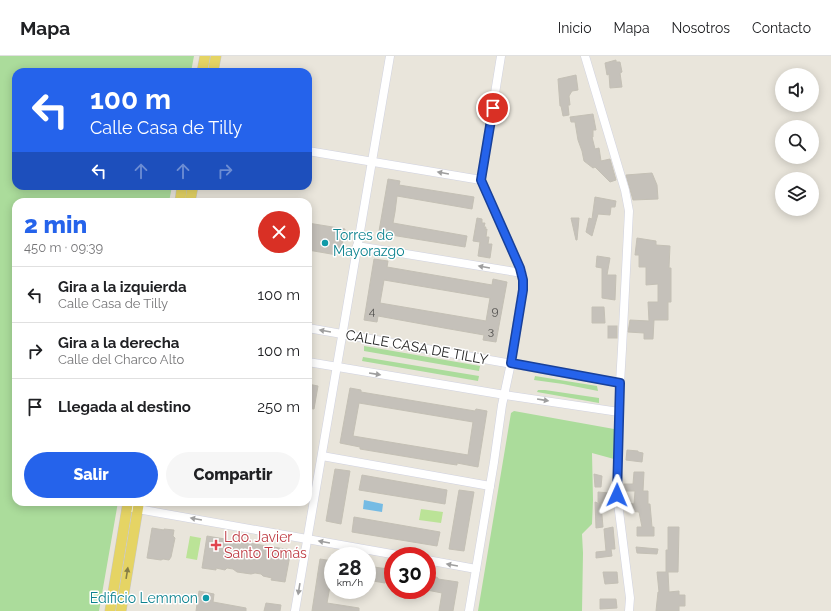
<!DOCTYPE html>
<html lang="es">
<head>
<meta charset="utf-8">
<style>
	body { margin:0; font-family:Raleway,sans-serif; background:#f6f6f6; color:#202124; height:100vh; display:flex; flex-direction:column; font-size:15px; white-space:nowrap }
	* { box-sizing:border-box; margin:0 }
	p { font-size:13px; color:#757577 }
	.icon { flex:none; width:22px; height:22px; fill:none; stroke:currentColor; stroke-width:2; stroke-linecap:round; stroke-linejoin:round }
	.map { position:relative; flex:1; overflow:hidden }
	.sheet { position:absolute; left:12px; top:142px; width:300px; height:308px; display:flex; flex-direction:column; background:#fff; border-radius:12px; box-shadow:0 2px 10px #0003 }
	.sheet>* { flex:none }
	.guide { position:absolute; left:12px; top:12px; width:300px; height:122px; border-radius:12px; box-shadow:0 2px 10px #0003; background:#2563eb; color:#fff; overflow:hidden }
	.controls { position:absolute; left:775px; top:12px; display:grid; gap:8px }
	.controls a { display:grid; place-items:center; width:44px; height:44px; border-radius:50%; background:#fff; box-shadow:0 2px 10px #0003; font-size:20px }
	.speed { position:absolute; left:324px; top:491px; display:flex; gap:8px; font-size:20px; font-weight:700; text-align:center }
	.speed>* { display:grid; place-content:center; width:52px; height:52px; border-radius:50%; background:#fff; box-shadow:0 2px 10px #0003; line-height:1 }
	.speed small { font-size:10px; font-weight:400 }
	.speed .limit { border:6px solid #d22; background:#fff; color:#111 }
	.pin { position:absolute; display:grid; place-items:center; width:34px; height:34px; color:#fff; margin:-17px; border:2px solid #fff; border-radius:50%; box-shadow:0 1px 4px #0007 }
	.me { position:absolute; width:44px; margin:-22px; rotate:1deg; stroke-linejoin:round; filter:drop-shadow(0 0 3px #0008) }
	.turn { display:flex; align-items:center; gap:14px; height:84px; padding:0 12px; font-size:18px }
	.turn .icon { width:52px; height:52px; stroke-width:2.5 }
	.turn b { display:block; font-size:28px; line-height:34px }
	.lanes { display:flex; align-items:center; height:38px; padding:0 12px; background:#0003; justify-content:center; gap:20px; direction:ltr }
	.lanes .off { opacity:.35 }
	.round { display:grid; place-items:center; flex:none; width:42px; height:42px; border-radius:21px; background:#f6f6f6 }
	.overview { display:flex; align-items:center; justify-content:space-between; height:68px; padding:0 12px }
	h1 { font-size:24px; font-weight:800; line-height:30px; color:#2563eb }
	.action { display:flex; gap:8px; margin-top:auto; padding:8px 12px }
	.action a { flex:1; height:46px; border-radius:24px; background:#2563eb; color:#fff; font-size:16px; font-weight:800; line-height:46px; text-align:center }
	.action a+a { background:#f6f6f6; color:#202124 }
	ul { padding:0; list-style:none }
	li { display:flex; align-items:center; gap:12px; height:56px; padding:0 12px; border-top:1px solid #e0e0e0 }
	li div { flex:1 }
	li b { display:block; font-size:15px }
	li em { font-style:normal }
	header { display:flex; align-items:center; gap:24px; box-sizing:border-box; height:56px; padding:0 20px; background:#fff; border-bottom:1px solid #e0e0e0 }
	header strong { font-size:19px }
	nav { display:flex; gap:22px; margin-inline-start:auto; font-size:14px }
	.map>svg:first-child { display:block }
	.green { fill:#abdc9b }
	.pitch { fill:#bbe397 }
	.water { fill:#75bbe4 }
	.building { fill:#c5c1ba; stroke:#c4c0b5; fill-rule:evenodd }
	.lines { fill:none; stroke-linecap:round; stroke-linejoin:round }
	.minor-casing { stroke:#d0d2e0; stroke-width:9 }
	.major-casing { stroke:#c7c7c7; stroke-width:11 }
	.minor { stroke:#fff; stroke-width:8 }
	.major { stroke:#e5d464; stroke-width:10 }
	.oneway { fill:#9e9e9e }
	.oneway2 { fill:#867e46 }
	.route-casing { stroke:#184099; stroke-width:10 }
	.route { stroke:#2563eb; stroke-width:7 }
	.culture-dot { fill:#0f9aa8; stroke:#fff; stroke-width:1.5 }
	.health-dot { fill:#e0444e; stroke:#fff; stroke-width:1.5 }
	.labels { text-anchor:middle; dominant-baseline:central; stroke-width:3; stroke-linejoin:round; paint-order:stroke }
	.number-label { font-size:12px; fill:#4f4e4c }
	.culture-label { font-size:14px; fill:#0d838f; stroke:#fff; text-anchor:start }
	.street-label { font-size:14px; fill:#282828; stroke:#fff }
	.health-label { font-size:14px; fill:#be3a42; stroke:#fff; text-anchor:start }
</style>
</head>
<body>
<header>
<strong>Mapa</strong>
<nav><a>Inicio</a><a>Mapa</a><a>Nosotros</a><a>Contacto</a></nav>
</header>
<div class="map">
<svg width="831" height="555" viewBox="0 0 831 555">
	<rect width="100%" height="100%" fill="#e9e5db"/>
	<g class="green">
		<polygon points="0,0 194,0 191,16 16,16 16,130 172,130 169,146 16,146 16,446 118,446 99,555 0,555"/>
		<polygon points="364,290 480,310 479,315 364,295"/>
		<polygon points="363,301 479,320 478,325 362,305"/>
		<polygon points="535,320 597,330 598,335 563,328 534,324"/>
		<polygon points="538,334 545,334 599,342 599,347 537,336"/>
		<polygon points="514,355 614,373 614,403 592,397 593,444 592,468 582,478 583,497 582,555 478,555 511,357"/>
	</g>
	<g class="pitch">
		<polygon points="421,453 443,456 441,467 419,464"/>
		<polygon points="190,480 201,482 197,504 186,502"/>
	</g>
	<polygon class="water" points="364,444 383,448 382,456 363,453"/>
	<g class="building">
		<polygon points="616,4 616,6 620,6 622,16 620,17 622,31 610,32 609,18 607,19 605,7"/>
		<polygon points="576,19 578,34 572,35 569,40 570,49 568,49 569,59 563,60 561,50 560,50 558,23"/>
		<polygon points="593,58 596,74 593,74 593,81 592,81 595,93 599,92 601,105 610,103 616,124 610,126 595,111 593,112 584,105 582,95 578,84 575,66 571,66 570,61"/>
		<polygon points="652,117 657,129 658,143 633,144 626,119"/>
		<polygon points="388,123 400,125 399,129 474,141 472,153 397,140 395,156 393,167 467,180 465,191 391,179 390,183 378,181"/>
		<polygon points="595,141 616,145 615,151 611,151 610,159 598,158 592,180 586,176 589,162 592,163"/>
		<polygon points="477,162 482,163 482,167 485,167 484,171 486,171 485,173 487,173 486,181 489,181 488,188 492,188 490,202 478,200 480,186 473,185"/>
		<polygon points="571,162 579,162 577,184 576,184"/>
		<polygon points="308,167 345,173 341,195 339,195 339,197 338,196 337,199 308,194"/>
		<polygon points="637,182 656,185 656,189 670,190 669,212 671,212 671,246 668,246 668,264 654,264 653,283 644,283 644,277 628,276 630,264 649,265 648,246 658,246 658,228 646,229 646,211 639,211 639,199 635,199"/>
		<polygon points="597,200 610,202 607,219 616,219 615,244 602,242 602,212 596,211"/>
		<path d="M374,203L388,205L387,211L492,229L493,223L507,226L496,286L483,284L484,279L444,272L378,260L377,266L364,264ZM384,224L490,242L486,265L380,247Z"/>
		<polygon points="592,251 604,251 605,267 592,267"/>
		<rect x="608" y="270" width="9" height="12"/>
		<polygon points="308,328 318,330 314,353 308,352"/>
		<path d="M350,332L361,334V336L475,355L476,353L487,355L478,411L457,407V409L450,408L360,393V391L340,387ZM359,347L473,366L468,399L353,380Z"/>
		<polygon points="627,394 638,395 638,396 643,397 642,406 626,404"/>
		<polygon points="335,413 350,415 341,468 326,465"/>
		<polygon points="634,416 644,416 643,435 648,435 648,448 650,448 652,471 654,471 654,480 637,480 637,471 642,471 639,456 629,455 627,447 634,448 635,435 623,435 623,428 633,428"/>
		<polygon points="594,418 602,420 601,431 595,431"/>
		<polygon points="362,419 447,434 445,448 359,434"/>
		<polygon points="459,434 474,436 464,495 449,493"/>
		<polygon points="598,436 609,437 609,450 598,446"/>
		<polygon points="595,446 601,448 603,471 596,472"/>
		<polygon points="354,461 440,476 437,490 352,476"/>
		<polygon points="613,471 615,493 611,493 612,500 596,502 596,496 606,495 604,473"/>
		<polygon points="668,471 679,471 678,516 668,516 669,536 679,535 679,539 685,539 685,550 679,550 679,555 656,555 658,536 659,536 657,516 666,516 666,494 668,494"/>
		<polygon points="152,472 164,474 164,473 174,474 173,480 175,482 171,501 169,504 163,503 161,504 147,502"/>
		<polygon points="207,480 291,494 285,526 271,524 272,522 263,520 261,518 255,517 251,518 237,516 233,513 227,512 225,514 216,512 216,514 202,512"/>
		<polygon points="636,491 658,493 657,498 637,497"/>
		<polygon points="320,503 333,505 333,519 332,519 327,547 359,552 359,555 312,555"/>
		<polygon points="367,510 388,513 385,527 367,524"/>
		<polygon points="603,516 617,516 618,527 605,528"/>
		<polygon points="427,519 436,521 438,522 438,523 458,526 453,555 439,555 442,537 427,534"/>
		<polygon points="199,535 214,538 213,546 246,552 246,555 196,555"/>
		<polygon points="600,543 616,543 617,552 600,553"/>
		<polygon points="266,547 281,549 280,555 264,555"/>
	</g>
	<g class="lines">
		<defs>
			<g id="minor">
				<polyline points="585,0 625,134 629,155 622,293 620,327 617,439 630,542 629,555"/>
				<polyline points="308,95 481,124"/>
				<polyline points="357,190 522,217"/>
				<polyline points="308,272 620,327"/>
				<polyline points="308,306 505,339 619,356"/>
				<polyline points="322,400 490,430"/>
				<polyline points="132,452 403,500"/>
				<polyline points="427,504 476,513"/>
				<polyline points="295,555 390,0"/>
				<polyline points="469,555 494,406 502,349 511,307 523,229 522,217 520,212 481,124 501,0"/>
			</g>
			<g id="major">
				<polyline points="202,16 205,0"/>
				<polyline points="213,16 216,0"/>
				<polyline points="180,146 182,130"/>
				<polyline points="190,146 193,130"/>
				<polyline points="110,555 128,446"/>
				<polyline points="121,555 139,446"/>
			</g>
		</defs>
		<use href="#minor" class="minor-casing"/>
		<use href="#major" class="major-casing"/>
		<use href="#minor" class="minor"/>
		<use href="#major" class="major"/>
	</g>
	<defs><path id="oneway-solid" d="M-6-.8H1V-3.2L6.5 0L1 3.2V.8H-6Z"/></defs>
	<g class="oneway">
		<use href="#oneway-solid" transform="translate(443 117) rotate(-170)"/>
		<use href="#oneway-solid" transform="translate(484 211) rotate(-170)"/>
		<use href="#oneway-solid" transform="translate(325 275) rotate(-170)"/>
		<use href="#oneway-solid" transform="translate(375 318) rotate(9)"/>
		<use href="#oneway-solid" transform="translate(543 344) rotate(9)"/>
		<use href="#oneway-solid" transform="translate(196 463) rotate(-170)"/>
		<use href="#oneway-solid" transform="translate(324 486) rotate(-170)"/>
		<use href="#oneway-solid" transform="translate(452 509) rotate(-170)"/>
		<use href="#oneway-solid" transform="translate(299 533) rotate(99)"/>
	</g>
	<use class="oneway2" href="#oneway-solid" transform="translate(127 517) rotate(-81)"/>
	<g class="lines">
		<defs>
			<polyline id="route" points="493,52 481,124 520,212 523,224 523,234 511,307 620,327 617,439"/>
		</defs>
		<use href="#route" class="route-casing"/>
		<use href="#route" class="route"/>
	</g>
	<g class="culture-dot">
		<circle cx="325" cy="187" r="4"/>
		<circle cx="206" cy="542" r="4"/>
	</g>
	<path class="health-dot" d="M214 483h4v4h4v4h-4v4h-4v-4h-4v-4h4z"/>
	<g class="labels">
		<g class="number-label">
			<text x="372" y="255">4</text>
			<text x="495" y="255">9</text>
			<text x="491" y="275">3</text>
		</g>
		<g class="culture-label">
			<text x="333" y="179">Torres de<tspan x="333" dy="16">Mayorazgo</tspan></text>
			<text x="198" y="542" text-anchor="end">Edificio Lemmon</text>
		</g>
		<g class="street-label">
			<text transform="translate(417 291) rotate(10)">CALLE CASA DE TILLY</text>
		</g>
		<g class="health-label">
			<text x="224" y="481">Ldo. Javier<tspan x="224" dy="16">Santo Tomás</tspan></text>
		</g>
	</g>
</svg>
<div class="controls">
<a><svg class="icon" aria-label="sound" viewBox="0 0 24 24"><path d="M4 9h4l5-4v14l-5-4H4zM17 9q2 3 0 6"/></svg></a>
<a><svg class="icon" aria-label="search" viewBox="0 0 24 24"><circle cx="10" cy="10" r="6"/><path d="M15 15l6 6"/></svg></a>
<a><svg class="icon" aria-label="layers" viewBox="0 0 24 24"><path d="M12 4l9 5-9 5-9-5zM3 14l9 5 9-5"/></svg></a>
</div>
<div class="speed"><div>28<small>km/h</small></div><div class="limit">30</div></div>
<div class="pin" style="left:493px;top:52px;background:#d93025"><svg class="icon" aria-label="arrive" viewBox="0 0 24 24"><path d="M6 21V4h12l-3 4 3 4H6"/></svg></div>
<svg class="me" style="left:617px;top:439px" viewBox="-20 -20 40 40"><path d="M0-17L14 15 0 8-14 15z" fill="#2563eb" stroke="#fff" stroke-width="4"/></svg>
<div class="guide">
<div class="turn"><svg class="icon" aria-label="left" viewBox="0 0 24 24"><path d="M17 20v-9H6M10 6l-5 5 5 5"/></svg><div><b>100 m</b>Calle Casa de Tilly</div></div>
<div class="lanes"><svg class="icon" aria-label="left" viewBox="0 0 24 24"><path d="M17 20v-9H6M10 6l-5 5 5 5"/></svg><svg class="icon off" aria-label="ahead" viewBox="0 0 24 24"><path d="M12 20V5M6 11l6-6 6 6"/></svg><svg class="icon off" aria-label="ahead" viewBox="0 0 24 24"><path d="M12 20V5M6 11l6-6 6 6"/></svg><svg class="icon off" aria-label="right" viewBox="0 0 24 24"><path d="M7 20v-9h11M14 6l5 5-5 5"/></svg></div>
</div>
<section class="sheet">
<div class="overview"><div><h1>2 min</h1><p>450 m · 09:39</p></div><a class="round" style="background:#d93025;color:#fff"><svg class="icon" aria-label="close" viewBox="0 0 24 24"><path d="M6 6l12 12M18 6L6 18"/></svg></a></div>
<ul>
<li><svg class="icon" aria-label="left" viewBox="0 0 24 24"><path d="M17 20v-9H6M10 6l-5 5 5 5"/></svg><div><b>Gira a la izquierda</b><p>Calle Casa de Tilly</p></div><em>100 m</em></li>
<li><svg class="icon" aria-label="right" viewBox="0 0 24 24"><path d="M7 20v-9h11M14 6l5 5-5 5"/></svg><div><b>Gira a la derecha</b><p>Calle del Charco Alto</p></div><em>100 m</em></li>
<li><svg class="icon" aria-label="arrive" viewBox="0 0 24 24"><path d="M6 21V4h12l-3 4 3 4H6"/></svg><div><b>Llegada al destino</b></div><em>250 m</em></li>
</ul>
<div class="action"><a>Salir</a><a>Compartir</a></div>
</section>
</div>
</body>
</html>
